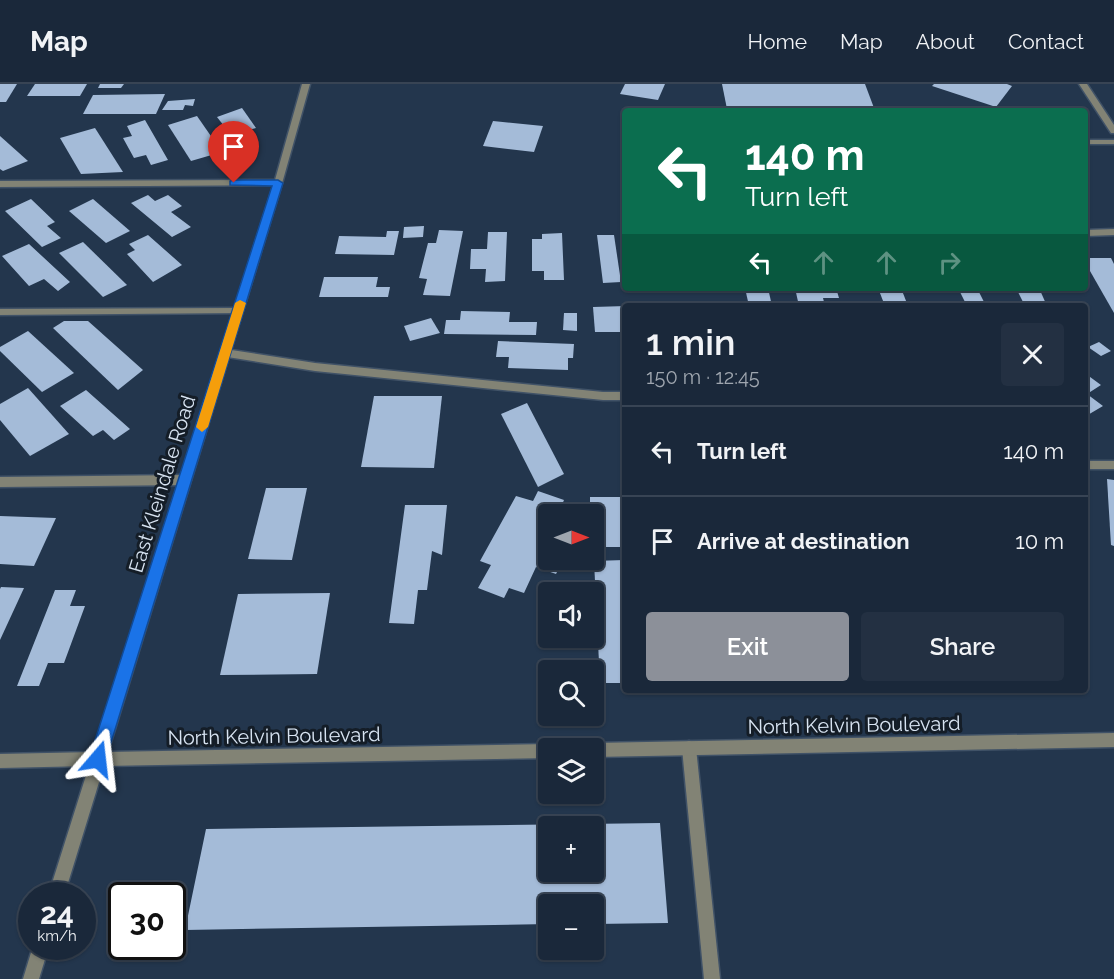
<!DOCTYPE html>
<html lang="en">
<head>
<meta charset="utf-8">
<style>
	body { margin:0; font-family:Raleway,sans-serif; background:#233042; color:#f1f3f6; height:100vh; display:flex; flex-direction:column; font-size:22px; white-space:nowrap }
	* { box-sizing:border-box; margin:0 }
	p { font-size:20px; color:#9fa6af }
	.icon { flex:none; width:33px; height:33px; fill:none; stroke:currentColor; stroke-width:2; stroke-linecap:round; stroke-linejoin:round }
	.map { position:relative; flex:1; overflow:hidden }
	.details { position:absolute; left:622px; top:219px; width:466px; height:390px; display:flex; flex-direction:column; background:#1a283a; border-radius:6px; box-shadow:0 2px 4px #0004,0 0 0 2px #384454 }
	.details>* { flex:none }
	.guide { position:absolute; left:622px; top:24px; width:466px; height:183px; border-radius:6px; box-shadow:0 2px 4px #0004,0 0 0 2px #384454; background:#0b6e4f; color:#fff; overflow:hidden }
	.needle { width:39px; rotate:90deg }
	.tools { position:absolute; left:538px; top:420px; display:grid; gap:12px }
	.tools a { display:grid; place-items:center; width:66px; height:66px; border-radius:6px; background:#1a283a; box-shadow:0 2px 4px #0004,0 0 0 2px #384454; font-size:30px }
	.speed { position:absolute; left:18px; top:798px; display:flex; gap:12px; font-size:30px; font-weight:700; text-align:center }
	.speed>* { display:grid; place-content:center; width:78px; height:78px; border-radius:50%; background:#1a283a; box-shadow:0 2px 4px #0004,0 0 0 2px #384454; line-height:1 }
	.speed small { font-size:15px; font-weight:400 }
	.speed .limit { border:3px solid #111; border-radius:9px; background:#fff; color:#111 }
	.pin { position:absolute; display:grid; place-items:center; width:51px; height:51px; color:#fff; margin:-62px -26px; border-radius:50% 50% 50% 0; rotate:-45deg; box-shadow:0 0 6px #0007 }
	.pin .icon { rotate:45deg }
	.me { position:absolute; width:66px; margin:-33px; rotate:17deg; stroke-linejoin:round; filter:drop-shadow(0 0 4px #0008) }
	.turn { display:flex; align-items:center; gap:21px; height:126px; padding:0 24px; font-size:27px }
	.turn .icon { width:78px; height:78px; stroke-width:2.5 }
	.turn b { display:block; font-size:42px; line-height:51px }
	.lanes { display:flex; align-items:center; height:57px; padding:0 24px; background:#0003; justify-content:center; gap:30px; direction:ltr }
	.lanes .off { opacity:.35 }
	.round { display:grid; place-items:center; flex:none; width:63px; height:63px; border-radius:6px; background:#233042 }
	.summary { display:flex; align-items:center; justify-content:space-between; height:102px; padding:0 24px }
	h1 { font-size:36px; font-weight:600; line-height:45px }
	.action { display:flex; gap:12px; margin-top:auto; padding:12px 24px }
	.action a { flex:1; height:69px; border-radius:6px; background:#8c9099; color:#fff; font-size:24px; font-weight:600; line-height:69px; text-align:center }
	.action a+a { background:#233042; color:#f1f3f6 }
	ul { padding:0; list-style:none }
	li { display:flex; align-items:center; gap:18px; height:90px; padding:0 24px; border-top:2px solid #384454 }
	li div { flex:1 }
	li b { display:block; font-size:22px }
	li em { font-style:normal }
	header { display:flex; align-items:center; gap:36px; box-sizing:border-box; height:84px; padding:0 30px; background:#1a283a; border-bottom:2px solid #384454 }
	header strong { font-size:28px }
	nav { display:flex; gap:33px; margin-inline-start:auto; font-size:21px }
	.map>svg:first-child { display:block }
	.building { fill:#a4bbd8; fill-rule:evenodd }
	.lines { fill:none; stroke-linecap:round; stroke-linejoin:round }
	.lane-casing { stroke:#405267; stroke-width:3 }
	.street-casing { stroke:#405267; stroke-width:3 }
	.lane { fill:#828375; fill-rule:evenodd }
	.street { fill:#828375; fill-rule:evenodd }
	.route { fill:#1a73e8; stroke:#114b97; stroke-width:1.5 }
	.slow { fill:#f59e0b }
	.labels { text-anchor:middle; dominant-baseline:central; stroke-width:6; stroke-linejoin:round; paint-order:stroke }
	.street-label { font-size:20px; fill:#d8e4f2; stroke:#141d27 }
</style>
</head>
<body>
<header>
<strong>Map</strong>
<nav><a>Home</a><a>Map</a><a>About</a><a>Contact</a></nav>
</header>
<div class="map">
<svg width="1114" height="895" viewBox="0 0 1114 895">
	<rect width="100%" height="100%" fill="#23364d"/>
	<g class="building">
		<polygon points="0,0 17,0 6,18 0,18"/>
		<polygon points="35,0 87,0 80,12 27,12"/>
		<polygon points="100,0 124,0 121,4 98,4"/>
		<polygon points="625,0 665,0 658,16 620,10"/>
		<polygon points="722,0 865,0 874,24 727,25"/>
		<polygon points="934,0 1007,0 1012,2 996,23 932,2"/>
		<polygon points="165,10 156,30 83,30 93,11"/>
		<polygon points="195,15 193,22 185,21 183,26 162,26 168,17"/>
		<polygon points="242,24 256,44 231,51 217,33"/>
		<polygon points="197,32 222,68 191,77 168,41"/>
		<polygon points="145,36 168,76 151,81 146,71 134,74 123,54 132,52 127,42"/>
		<polygon points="493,37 543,42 534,68 483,62"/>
		<polygon points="95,44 123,88 81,90 60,54"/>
		<polygon points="0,52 28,77 3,87 0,85"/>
		<polygon points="148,111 155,117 168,111 182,122 171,128 191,143 172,153 131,119"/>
		<polygon points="31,115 55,138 47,142 61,154 42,163 5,127"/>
		<polygon points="93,115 130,147 106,159 69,127"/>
		<polygon points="424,142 423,153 403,154 404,143"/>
		<polygon points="439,146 463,147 450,212 423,211 427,195 419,194 428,159 436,159"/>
		<polygon points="387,147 399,147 394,171 335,170 339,152 386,153"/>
		<polygon points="488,148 507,148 505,197 485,198 486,185 470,185 471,165 487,165"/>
		<polygon points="562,149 564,196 544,196 544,187 532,187 532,155 542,155 542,150"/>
		<polygon points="148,151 182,181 153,198 127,170 135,166 129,160"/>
		<polygon points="597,151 614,151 621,198 603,199"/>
		<polygon points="83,158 127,201 103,213 59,169"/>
		<polygon points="29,160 70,198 58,207 44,195 29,202 2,172"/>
		<polygon points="1086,174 1111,174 1114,180 1114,229 1086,180"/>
		<polygon points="324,193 378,193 376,203 390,203 388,213 319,213"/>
		<polygon points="745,204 768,204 772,222 749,222"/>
		<polygon points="795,204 836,204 839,214 823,214 825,222 799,222"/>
		<polygon points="878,204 901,204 908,222 885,222"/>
		<polygon points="958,204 977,204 986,222 967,222"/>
		<polygon points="1016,204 1039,204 1047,222 1025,222"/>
		<polygon points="626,222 626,248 595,248 593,223"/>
		<polygon points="461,227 510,228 509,238 537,238 536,251 444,250 446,236 460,236"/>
		<polygon points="564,229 577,229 577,247 563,246"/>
		<polygon points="431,234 440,249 410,257 404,242"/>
		<polygon points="64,237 88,237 143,286 118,306 53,244"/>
		<polygon points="28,247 74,289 42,308 0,267 0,263"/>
		<polygon points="498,257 574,260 573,274 568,274 568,286 508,284 509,273 496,273"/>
		<polygon points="1099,258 1111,267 1101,272 1088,263"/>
		<polygon points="1086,290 1101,301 1087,310 1103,322 1086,332"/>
		<polygon points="28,304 69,350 30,372 0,336 0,320"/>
		<polygon points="86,306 130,345 114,356 103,346 93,352 60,322"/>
		<polygon points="374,312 442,312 434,384 361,383"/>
		<polygon points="527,319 564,390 538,403 501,330"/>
		<polygon points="1107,395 1114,396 1114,462 1111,461"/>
		<polygon points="266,404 307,404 292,476 248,475"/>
		<polygon points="538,407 564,416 558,430 549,430 549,476 563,476 556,490 536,483 524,509 509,504 504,514 478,504 491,481 480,477 516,412 533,417"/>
		<polygon points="590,413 626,413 626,463 594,463 594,430 590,430"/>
		<polygon points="405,421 447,421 442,471 432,467 427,506 418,506 414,540 389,539"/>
		<polygon points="0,432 56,434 34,482 0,480"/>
		<polygon points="624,476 626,599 600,599 594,477"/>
		<polygon points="1,503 24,504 0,556 0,505"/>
		<polygon points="55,506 76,506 70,522 85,522 64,579 48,579 39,602 17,602"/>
		<polygon points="330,509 317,590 220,591 238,510"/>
		<path d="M660,739L668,839L594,840V820H549V840L185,846L206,745ZM549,742H594V788H549Z"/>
	</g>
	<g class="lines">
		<defs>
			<g id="lane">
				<rect x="1086" y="56" width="28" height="4"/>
				<polygon points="278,96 282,99 281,101 0,103 0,97"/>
				<polygon points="1114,145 1114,151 1086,152 1086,146"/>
				<polygon points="238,224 241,225 241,229 0,231 0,225"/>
				<polygon points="225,265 315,279 603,308 626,308 626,316 603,316 315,287 221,272 220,269"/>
				<rect x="1086" y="377" width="28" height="8"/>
				<polygon points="185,391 191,396 185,401 0,403 0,393"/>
				<polygon points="689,657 694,659 696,664 720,895 704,895 682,664 684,659"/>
			</g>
			<g id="street">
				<polygon points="302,0 310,0 283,96 108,668 549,660 555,664 549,664 549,674 104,682 64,812 48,812 89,682 0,684 0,670 94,668 275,96"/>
				<polygon points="1079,0 1087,0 1114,41 1114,49 1111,49"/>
				<polygon points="1114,649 1114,663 594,673 594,664 588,664 589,661 594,659"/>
				<polygon points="33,862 49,862 39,895 23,895"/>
			</g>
		</defs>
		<use href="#lane" class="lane-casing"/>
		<use href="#street" class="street-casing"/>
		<use href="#lane" class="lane"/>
		<use href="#street" class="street"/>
	</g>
	<polygon class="route" points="234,96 278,96 283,99 106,675 103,681 98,683 92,681 89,675 272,102 230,101 230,97"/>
	<polygon class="slow" points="240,216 246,219 208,343 202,348 196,343 235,219"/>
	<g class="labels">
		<g class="street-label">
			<text transform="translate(162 400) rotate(-73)">East Kleindale Road</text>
			<text transform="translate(854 641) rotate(-1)">North Kelvin Boulevard</text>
			<text transform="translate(274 652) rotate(-1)">North Kelvin Boulevard</text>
		</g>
	</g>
</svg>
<div class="tools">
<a><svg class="needle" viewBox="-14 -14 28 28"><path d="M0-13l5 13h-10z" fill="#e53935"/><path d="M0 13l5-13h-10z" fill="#9fa6af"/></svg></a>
<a><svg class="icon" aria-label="sound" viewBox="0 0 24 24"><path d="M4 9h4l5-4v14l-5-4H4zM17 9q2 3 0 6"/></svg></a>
<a><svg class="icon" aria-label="search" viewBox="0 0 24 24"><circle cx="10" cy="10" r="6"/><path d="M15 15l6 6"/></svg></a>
<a><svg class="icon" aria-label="layers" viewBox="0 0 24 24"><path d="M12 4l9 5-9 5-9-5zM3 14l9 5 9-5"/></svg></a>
<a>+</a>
<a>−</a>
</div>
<div class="speed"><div>24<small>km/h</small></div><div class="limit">30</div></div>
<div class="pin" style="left:234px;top:99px;background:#d93025"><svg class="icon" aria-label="arrive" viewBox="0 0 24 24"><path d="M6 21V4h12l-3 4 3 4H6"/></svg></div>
<svg class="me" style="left:98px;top:675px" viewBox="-20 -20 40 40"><path d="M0-17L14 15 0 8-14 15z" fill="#1a73e8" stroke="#fff" stroke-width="4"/></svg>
<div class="guide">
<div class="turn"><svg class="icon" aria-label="left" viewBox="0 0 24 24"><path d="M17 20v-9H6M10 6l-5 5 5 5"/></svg><div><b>140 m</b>Turn left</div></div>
<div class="lanes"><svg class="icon" aria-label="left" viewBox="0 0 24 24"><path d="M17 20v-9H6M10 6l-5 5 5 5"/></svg><svg class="icon off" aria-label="ahead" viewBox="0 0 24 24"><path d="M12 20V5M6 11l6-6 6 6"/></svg><svg class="icon off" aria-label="ahead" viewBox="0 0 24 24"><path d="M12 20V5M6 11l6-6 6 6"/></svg><svg class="icon off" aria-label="right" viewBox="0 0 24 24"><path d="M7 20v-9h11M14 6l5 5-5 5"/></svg></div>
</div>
<section class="details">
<div class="summary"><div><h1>1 min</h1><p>150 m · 12:45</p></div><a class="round"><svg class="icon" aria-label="close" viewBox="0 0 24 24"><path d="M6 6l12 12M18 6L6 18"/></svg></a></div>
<ul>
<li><svg class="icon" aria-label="left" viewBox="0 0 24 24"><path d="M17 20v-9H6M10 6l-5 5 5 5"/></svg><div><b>Turn left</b></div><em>140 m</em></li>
<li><svg class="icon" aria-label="arrive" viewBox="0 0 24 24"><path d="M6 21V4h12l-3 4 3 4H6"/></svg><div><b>Arrive at destination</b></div><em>10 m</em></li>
</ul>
<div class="action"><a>Exit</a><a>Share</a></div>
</section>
</div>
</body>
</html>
